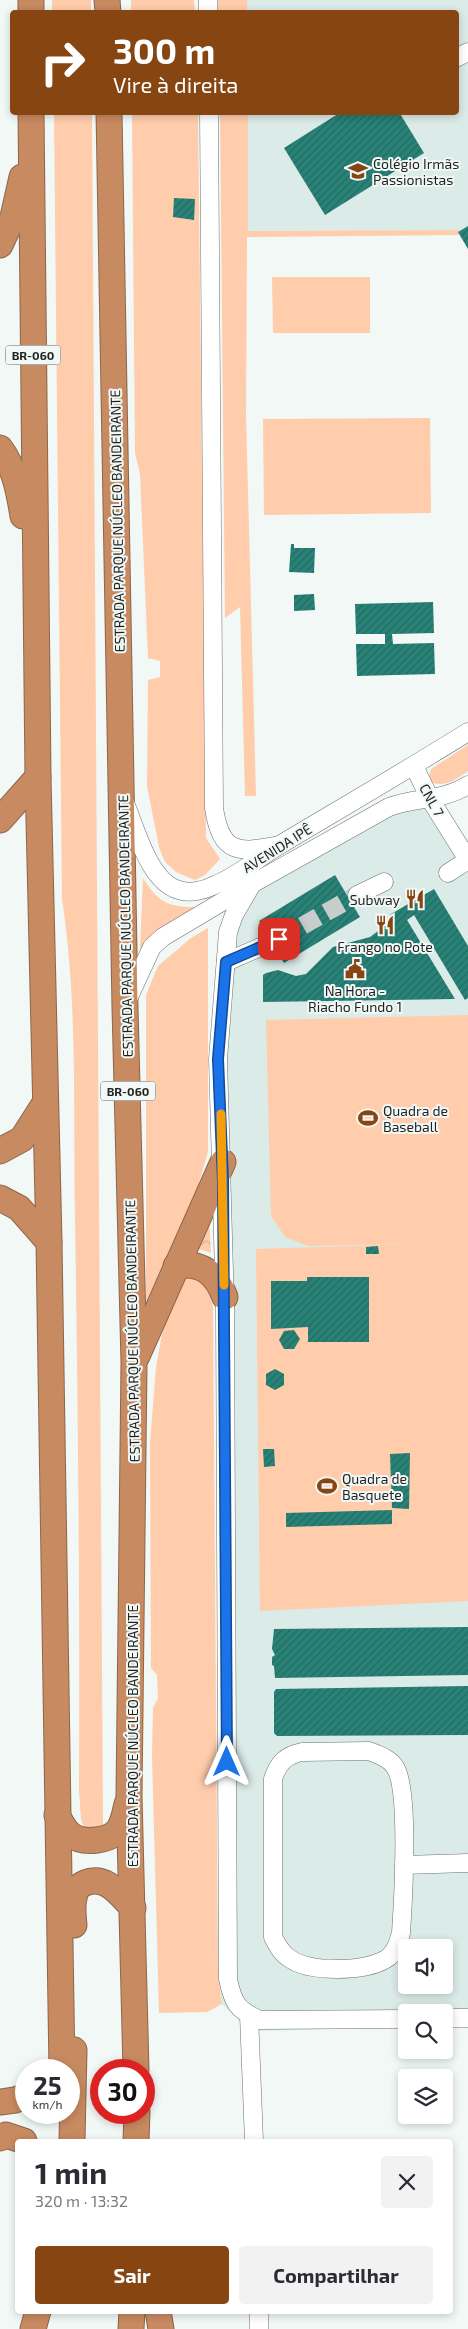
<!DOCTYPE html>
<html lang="pt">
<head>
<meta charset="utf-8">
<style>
	body { margin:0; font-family:"Exo 2",sans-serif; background:#f2f2f3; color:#2b2b33; height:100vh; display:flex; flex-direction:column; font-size:19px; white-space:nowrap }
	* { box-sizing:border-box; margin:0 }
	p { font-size:16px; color:#7c7c81 }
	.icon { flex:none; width:28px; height:28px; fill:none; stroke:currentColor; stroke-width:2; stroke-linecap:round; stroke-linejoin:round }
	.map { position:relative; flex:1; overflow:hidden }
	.panel { position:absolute; left:15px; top:2139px; width:438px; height:175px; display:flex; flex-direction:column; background:#fff; border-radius:5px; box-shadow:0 2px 8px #0003 }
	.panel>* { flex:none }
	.banner { position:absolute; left:10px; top:10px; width:449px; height:105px; border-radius:5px; box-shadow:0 2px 8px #0003; background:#874511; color:#fff; overflow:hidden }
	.fabs { position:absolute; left:398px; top:1939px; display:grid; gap:10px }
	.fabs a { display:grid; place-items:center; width:55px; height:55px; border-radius:5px; background:#fff; box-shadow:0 2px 8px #0003; font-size:25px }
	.speed { position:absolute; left:15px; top:2059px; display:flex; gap:10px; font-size:25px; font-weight:700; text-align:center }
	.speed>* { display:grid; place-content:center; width:65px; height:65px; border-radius:50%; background:#fff; box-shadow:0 2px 8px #0003; line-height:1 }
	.speed small { font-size:12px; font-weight:400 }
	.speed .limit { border:8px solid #d22; background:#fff; color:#111 }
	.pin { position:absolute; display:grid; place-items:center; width:42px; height:42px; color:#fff; margin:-21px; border-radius:10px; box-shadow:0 2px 8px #0006 }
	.me { position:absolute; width:55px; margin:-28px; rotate:0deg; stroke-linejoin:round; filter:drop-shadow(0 0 4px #0008) }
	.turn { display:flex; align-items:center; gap:18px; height:105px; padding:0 20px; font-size:22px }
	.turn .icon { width:65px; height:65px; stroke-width:2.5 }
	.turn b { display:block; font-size:35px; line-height:42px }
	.round { display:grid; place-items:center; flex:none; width:52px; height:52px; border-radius:5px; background:#f2f2f3 }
	.headline { display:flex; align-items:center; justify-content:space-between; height:85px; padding:0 20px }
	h1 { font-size:30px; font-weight:700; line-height:38px }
	.button { display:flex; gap:10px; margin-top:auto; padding:10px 20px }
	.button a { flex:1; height:58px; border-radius:5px; background:#874511; color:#fff; font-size:20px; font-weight:700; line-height:58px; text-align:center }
	.button a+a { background:#f2f2f3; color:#2b2b33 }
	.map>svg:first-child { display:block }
	.built { fill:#dbebe8; fill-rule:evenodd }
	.forest { fill:url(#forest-crowns) }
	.green { fill:#ffccac }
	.building { fill:url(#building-hatch) }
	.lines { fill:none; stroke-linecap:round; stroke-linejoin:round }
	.minor-tunnel { stroke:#c7cdcb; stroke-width:18; stroke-dasharray:18 9; stroke-linecap:butt }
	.minor-casing { stroke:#6b7170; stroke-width:19 }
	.highway-casing { stroke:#8d664b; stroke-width:27 }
	.minor { stroke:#fff; stroke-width:18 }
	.highway { stroke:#c88a61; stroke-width:25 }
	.route-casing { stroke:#114b97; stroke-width:12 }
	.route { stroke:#1a73e8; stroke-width:9 }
	.slow { stroke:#f59e0b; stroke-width:9 }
	.labels { text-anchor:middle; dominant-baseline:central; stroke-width:4; stroke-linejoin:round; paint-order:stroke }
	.shield { fill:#f1f8f6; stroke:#5e6261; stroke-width:1 }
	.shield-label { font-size:12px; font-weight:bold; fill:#1f2221 }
	.poi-label { font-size:14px; fill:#1f2221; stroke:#f1f8f6; text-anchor:start }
	.street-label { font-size:14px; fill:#1f2221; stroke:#f1f8f6 }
</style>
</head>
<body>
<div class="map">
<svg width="468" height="2329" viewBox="0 0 468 2329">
	<defs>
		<pattern id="forest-crowns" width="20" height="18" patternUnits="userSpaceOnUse" patternTransform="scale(1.25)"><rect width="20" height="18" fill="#ffccac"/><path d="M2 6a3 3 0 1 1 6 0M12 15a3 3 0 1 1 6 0" fill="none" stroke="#daaf94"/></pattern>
		<pattern id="building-hatch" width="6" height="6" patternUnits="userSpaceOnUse" patternTransform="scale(1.25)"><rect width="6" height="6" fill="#298277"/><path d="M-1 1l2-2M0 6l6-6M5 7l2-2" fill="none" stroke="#236a61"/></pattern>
	</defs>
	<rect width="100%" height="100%" fill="#f1f8f6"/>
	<g class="built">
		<polygon points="247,0 468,0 468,245 459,230 248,231 248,113 456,112 456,12 247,12"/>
		<path d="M431,798L468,858V2026L444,2012H406V2027L250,2031L222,2004L218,1976L220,983L239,899L400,801ZM406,1948H444V1985H406Z"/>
	</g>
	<polygon class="forest" points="209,1217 211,1253 195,1248"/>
	<g class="green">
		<rect x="52" y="0" width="39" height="12"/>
		<polygon points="131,0 194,0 195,12 131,12"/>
		<rect x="218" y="0" width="29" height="12"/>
		<path d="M54,113H92L103,1824L98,1831L85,1830L81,1819L79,1790C80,1599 78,1408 75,1217C73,1112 78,1004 62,899Z"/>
		<polygon points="132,113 198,113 206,838 220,859 205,875 195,880 176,872 165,862 159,847 147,786 148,680 160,677 160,661 148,658 140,474 135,453"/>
		<polygon points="220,113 248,113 248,231 459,230 459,235 247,237 246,415 256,796 245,796 240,607 225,618"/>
		<polygon points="272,277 370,277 370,333 273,333"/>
		<polygon points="430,418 431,513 264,515 263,419"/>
		<path d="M468,745V771C457,779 446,787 433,783L429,776L431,769Z"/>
		<path d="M143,878C158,902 167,907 195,907L154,934L140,949Z"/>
		<polygon points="208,928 208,1152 197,1189 146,1302 146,995 158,966 191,938"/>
		<polygon points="468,1015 468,1601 260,1611 256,1249 417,1244 308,1246 285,1237 271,1216 266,1020"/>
		<polygon points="195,1271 212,1293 213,1308 218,1976 222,2004 207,2012 159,2013 152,1756 153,1708 158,1698 157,1675 151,1668 150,1443 156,1367 165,1318 183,1278"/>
	</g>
	<g class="building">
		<polygon points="341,112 399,112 424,153 325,215 284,148"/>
		<polygon points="174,198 195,199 194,220 173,217"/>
		<polygon points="468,226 468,249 458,232"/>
		<polygon points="291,544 294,544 294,548 315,548 314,573 289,572"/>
		<polygon points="314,594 315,610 294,611 294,595"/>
		<polygon points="433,602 434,633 392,634 393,644 434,643 435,674 357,676 356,644 385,644 385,634 356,634 355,604"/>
		<polygon points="335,875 360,917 284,963 259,921"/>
		<polygon points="434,889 468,946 468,998 465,1000 414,915 407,920 455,999 263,1002 263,975 266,973 278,970 296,976 306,974 333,947 370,937 382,928 391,914"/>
		<polygon points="378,1246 379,1254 366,1254 366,1247"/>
		<polygon points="307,1277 369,1277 369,1342 308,1342 308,1327 271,1329 271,1281 307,1281"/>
		<polygon points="294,1330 300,1339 294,1349 284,1349 279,1340 284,1331"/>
		<polygon points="275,1369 284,1374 284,1385 275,1390 266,1385 266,1374"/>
		<polygon points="263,1449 274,1449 275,1466 264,1467"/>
		<polygon points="410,1453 409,1509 392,1508 390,1454"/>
		<polygon points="392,1510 392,1524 286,1527 286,1513"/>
		<polygon points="468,1627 468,1675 275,1678 274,1666 272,1665 272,1657 275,1655 272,1649 274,1629"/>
		<polygon points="468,1686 468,1735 277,1736 274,1733 274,1692 276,1689"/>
	</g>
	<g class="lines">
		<polyline class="minor-tunnel" points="279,939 357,895"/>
		<defs>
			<g id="minor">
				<polyline points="208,0 208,12"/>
				<polyline points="456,58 468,52"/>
				<path d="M209,112L214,808C221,855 239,853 279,845"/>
				<polyline points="414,766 430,799 468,860"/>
				<path d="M125,803C136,829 149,882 179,890C190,894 205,890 215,885C240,875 260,856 283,843C345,806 407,770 468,732"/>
				<polyline points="448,873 468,860"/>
				<path d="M252,884L234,915L228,932L218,1059L225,1308L228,1979C233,2003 237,2010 260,2020L406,2019"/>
				<polyline points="357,895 384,882"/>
				<polyline points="226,962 279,939"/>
				<path d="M128,999L152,947L163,937L252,884L389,807C416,797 443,801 468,785"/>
				<path d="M369,1751C379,1755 389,1758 395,1767C410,1789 403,1904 401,1933C398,1943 395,1954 386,1959C364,1972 309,1973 289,1958C281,1953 277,1945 273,1937V1779C278,1763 286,1755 302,1752Z"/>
				<polyline points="404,1865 468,1863"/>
				<polyline points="249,2015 254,2141"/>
				<polyline points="444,2018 468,2018"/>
				<polyline points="259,2311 259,2329"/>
			</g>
			<g id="highway">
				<polyline points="31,0 31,12"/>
				<polyline points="107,0 108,12"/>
				<polyline points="31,112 38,777 49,1242 62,2070"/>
				<polyline points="109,112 125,1007 134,1363 129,1796 136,2070"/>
				<polyline points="0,245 13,217 22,177"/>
				<path d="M0,448C15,468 19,492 23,516"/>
				<polyline points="0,820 38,777"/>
				<polyline points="0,1151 22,1139 45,1103"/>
				<polyline points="0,1198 19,1208 49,1242"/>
				<path d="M176,1266C202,1261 216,1274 225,1297"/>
				<polyline points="137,1356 223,1162"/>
				<path d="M57,1815C61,1822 64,1830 71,1835C83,1844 112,1842 120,1827C124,1820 125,1812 127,1804"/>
				<path d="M74,1925C73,1916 72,1906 74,1898C75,1891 79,1885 85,1883C106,1874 120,1895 133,1908"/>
				<polyline points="0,2102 15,2100 26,2096"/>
				<polyline points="0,2138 6,2135 24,2141"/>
				<polyline points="72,2141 74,2050"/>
				<polyline points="136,2141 137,2112"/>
				<polyline points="158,2311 161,2329"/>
				<polyline points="33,2329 38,2311"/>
				<polyline points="131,2329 132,2311"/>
			</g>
		</defs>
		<use href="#minor" class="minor-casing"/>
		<use href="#highway" class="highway-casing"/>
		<use href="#minor" class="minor"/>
		<use href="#highway" class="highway"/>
	</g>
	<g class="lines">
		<defs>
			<polyline id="route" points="227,1762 223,1181 218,1059 226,962 279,939"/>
		</defs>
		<use href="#route" class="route-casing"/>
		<use href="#route" class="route"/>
		<polyline class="slow" points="221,1114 224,1285"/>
	</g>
	<defs>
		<symbol id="school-bare" viewBox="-9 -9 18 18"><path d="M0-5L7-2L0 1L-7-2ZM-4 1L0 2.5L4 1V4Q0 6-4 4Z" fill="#874511" stroke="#f1f8f6" stroke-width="2.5" paint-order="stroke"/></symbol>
		<symbol id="restaurant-bare" viewBox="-9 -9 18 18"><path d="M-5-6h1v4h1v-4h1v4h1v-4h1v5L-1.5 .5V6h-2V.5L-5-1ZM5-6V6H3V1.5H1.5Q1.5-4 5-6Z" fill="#874511" stroke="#f1f8f6" stroke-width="2.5" paint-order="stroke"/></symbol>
		<symbol id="civic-bare" viewBox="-9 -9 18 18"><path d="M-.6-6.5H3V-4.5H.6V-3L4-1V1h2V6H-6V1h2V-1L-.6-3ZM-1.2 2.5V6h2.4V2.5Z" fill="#874511" stroke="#f1f8f6" stroke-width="2.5" paint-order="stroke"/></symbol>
		<symbol id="stadium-bare" viewBox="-9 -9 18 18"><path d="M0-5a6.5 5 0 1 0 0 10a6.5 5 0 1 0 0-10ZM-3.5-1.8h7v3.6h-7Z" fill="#874511" stroke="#f1f8f6" stroke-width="2.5" paint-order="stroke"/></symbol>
	</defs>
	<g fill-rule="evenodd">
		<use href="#school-bare" x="344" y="157" width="28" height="28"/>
		<use href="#restaurant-bare" x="401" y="885" width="28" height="28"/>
		<use href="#restaurant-bare" x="371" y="911" width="28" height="28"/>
		<use href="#civic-bare" x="341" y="955" width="28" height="28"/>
		<use href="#stadium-bare" x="354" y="1104" width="28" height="28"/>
		<use href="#stadium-bare" x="313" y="1472" width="28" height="28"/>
	</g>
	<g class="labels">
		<g class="shield">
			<rect x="5.5" y="345.5" width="55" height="19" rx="4"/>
			<rect x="100.5" y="1081.5" width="55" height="19" rx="4"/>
		</g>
		<g class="shield-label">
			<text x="33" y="355">BR-060</text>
			<text x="128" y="1091">BR-060</text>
		</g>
		<g class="poi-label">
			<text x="373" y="163">Colégio Irmãs<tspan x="373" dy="16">Passionistas</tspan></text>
			<text x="400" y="899" text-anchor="end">Subway</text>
			<text x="385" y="946" text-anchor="middle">Frango no Pote</text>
			<text x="355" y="990" text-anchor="middle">Na Hora -<tspan x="355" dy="16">Riacho Fundo 1</tspan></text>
			<text x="383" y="1110">Quadra de<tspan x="383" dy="16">Baseball</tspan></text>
			<text x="342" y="1478">Quadra de<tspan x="342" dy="16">Basquete</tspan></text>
		</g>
		<g class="street-label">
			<text transform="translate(117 521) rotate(-91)">ESTRADA PARQUE NÚCLEO BANDEIRANTE</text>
			<text transform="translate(432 800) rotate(61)">CNL 7</text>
			<text transform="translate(277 848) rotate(-32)">AVENIDA IPÊ</text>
			<text transform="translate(125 926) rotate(-91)">ESTRADA PARQUE NÚCLEO BANDEIRANTE</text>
			<text transform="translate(132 1331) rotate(-91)">ESTRADA PARQUE NÚCLEO BANDEIRANTE</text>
			<text transform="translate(132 1736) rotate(-90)">ESTRADA PARQUE NÚCLEO BANDEIRANTE</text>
		</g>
	</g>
</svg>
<div class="fabs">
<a><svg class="icon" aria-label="sound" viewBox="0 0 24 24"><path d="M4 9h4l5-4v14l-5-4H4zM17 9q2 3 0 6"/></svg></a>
<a><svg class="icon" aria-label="search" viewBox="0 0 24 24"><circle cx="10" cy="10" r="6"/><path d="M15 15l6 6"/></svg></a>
<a><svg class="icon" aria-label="layers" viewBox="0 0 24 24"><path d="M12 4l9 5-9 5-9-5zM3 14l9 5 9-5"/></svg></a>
</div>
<div class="speed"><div>25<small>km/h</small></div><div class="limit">30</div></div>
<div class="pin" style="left:279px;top:939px;background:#d93025"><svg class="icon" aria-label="arrive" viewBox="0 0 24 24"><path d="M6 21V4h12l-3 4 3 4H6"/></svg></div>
<svg class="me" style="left:227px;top:1762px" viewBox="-20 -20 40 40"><path d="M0-17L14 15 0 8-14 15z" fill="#1a73e8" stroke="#fff" stroke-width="4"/></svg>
<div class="banner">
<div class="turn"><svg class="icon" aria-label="right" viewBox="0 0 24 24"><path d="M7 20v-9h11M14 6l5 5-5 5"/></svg><div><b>300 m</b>Vire à direita</div></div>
</div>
<section class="panel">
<div class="headline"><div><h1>1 min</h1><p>320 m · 13:32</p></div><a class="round"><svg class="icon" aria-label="close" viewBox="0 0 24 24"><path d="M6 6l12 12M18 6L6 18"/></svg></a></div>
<div class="button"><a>Sair</a><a>Compartilhar</a></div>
</section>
</div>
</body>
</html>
